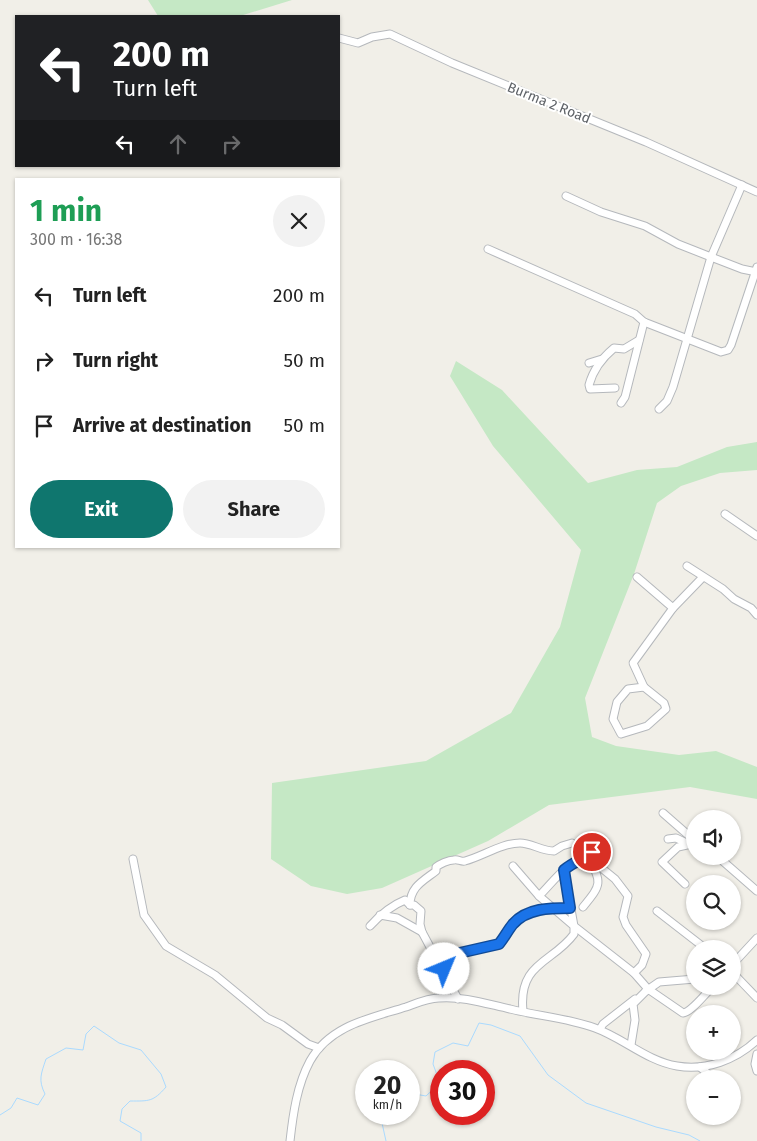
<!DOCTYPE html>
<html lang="en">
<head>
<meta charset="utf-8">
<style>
	body { margin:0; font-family:"Fira Sans",sans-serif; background:#f2f2f2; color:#222; height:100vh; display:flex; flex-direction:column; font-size:19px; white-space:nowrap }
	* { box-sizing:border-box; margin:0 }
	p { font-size:16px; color:#767676 }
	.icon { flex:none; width:28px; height:28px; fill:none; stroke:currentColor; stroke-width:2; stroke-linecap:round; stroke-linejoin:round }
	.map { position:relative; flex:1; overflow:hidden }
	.side { position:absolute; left:15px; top:178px; width:325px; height:370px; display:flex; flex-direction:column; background:#fff; border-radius:0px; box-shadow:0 1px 4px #0004 }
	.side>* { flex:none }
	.banner { position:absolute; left:15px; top:15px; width:325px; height:152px; border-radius:0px; box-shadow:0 1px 4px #0004; background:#202124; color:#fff; overflow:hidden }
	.buttons { position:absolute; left:686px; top:810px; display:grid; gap:10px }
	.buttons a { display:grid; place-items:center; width:55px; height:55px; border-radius:50%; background:#fff; box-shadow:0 1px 4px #0004; font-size:25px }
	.speed { position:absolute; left:355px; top:1060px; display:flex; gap:10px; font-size:25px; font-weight:700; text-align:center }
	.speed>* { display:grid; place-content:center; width:65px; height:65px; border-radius:50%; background:#fff; box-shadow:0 1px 4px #0004; line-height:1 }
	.speed small { font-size:12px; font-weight:400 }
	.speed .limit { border:8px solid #d22; background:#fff; color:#111 }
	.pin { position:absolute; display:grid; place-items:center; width:42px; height:42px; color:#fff; margin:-21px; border:2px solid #fff; border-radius:50%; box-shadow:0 1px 5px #0007 }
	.me { position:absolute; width:55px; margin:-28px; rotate:45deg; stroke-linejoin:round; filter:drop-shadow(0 0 4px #0008) }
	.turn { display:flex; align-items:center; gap:18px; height:105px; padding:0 15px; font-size:22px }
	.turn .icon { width:65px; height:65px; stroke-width:2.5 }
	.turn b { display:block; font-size:35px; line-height:42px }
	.lanes { display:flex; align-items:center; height:48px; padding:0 15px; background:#0003; justify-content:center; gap:25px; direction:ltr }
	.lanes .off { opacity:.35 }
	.round { display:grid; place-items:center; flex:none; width:52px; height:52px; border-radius:26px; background:#f2f2f2 }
	.head { display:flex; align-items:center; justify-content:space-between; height:85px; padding:0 15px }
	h1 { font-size:30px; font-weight:700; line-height:38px; color:#1e9e55 }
	.cta { display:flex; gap:10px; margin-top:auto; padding:10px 15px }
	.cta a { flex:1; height:58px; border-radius:30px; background:#0f766e; color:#fff; font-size:20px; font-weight:700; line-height:58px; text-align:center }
	.cta a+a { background:#f2f2f2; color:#222 }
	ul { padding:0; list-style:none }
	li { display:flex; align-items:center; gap:15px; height:65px; padding:0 15px }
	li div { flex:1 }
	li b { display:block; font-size:19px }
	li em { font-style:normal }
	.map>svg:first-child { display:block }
	.green { fill:#c5e8c5 }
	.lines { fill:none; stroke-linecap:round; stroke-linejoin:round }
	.stream { stroke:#aadaff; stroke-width:1 }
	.minor-casing { stroke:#b5b8bc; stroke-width:9 }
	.minor { stroke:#fff; stroke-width:7 }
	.route-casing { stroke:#114b97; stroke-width:12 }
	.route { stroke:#1a73e8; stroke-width:9 }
	.labels { text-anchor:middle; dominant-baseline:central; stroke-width:4; stroke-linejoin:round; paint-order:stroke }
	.street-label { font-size:14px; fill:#5f6368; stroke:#fff }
</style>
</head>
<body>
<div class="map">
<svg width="757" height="1141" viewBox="0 0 757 1141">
	<rect width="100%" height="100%" fill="#f1efe8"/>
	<g class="green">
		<polygon points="148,0 292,0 240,16 158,16"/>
		<polygon points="456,361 502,390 588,483 637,470 677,467 727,447 757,442 757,470 720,473 681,486 657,503 634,574 585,698 592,737 616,746 679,755 716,751 757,767 757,799 690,787 549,805 488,841 382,888 347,894 311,886 271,859 272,783 426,761 511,713 560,627 581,550 493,446 450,376"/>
	</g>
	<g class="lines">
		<g class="stream">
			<polyline points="409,1093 426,1096 440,1083 433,1064 435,1052 453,1043 468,1046 479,1023 491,1025 520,1036 548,1075 586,1103 656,1127 689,1135 700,1141"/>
			<polyline points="380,1114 386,1141"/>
			<path d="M0,1115L11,1108L17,1098L38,1105L45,1094C38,1080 41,1074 46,1059L66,1048L83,1050L86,1034L94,1026L119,1043L141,1050L161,1074L166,1087C153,1102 149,1101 130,1101L122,1109L120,1121L141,1133V1141"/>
		</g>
		<defs>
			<g id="minor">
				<polyline points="339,38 358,43 372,37 390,34 452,63 646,142 757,192"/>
				<polyline points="566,196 601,212 645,226 678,244 711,257 742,185"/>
				<polyline points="488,249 635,314 644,322 721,352 728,350 731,345 757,267"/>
				<polyline points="589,363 602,359"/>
				<path d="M615,388L590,389L589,385C593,370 602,358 614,348L624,349L639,340"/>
				<polyline points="621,403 625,397 644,322"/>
				<polyline points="659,409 667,401 673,387 711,257 742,269 757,272"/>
				<polyline points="725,514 757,536"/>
				<polyline points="687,566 723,589 734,599 751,608 757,615"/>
				<polyline points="637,577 673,608 703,577"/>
				<polygon points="644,687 664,703 666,709 647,726 621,734 613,719 617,702 628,689"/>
				<polyline points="644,687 633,663 673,608"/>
				<polyline points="663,813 695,841"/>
				<polyline points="668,839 676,838 695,847"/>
				<polyline points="717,856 757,891"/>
				<polyline points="133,859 144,915 166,946 215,975 267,1018 282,1025 308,1044 319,1048"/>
				<polyline points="513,866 539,896"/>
				<polyline points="564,870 574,926 634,973"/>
				<polyline points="685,884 662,862 678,847 687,845"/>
				<path d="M410,905C410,887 423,881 436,871V867C440,864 448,860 454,860C458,859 461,862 465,861C483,856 502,843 520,843C531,843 542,851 554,851L562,846L572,843"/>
				<path d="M583,907C602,884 602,883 588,857L593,852"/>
				<polyline points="657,911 706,949"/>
				<polyline points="380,915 397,918 422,932"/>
				<path d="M370,926C380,915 390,906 405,900L410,905H414L421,911L420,924L422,932L458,999"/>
				<polyline points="732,965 757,938"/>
				<path d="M443,969L455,954L499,944C504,938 508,930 513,924C527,908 550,908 569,908"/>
				<polyline points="732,972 757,998"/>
				<path d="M648,989L683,1013C692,1012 705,993 714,986"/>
				<polyline points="646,991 659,982 695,979"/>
				<path d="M523,1011C518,962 553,963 574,934V926L539,896C555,880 566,862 588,857L615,879L628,896L623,917L626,925L646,954L642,965L634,973L648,989L633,1004L635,1020L631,1045"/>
				<polyline points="600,1029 603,1024 635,999"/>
				<polyline points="757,1054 755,1064 757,1071"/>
				<polyline points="700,1067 714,1079"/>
				<path d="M290,1141C293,1114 297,1085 310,1061C330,1025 371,1018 406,1007C417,1003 428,998 439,998C463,996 487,1004 510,1009C538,1016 568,1018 595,1028C623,1038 647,1061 677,1066C706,1071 736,1060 757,1040"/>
			</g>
		</defs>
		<use href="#minor" class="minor-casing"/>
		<use href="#minor" class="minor"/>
	</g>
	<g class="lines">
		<defs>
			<path id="route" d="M444,969L455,954L499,944C504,938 508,930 513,924C527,908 550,908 570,908L564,870C574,861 586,859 592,852"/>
		</defs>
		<use href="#route" class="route-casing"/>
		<use href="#route" class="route"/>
	</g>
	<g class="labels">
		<g class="street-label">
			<text transform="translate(549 103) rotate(22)">Burma 2 Road</text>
		</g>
	</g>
</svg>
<div class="buttons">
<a><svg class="icon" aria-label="sound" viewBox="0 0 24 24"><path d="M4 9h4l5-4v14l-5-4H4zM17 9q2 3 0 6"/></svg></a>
<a><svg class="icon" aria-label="search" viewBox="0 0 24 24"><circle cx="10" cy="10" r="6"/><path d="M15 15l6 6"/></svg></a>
<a><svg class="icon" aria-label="layers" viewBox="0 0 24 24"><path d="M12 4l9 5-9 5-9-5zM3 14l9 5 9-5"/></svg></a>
<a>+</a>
<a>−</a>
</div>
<div class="speed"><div>20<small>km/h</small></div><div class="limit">30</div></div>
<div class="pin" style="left:592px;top:852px;background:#d93025"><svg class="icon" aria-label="arrive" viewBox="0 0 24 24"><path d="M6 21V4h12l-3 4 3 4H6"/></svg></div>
<svg class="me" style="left:444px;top:969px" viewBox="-20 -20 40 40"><circle r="19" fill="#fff"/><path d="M0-13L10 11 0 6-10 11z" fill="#1a73e8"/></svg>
<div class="banner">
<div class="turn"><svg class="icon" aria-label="left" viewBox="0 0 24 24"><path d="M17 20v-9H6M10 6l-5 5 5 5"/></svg><div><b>200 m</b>Turn left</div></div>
<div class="lanes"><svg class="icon" aria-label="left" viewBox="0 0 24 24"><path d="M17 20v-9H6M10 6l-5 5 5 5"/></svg><svg class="icon off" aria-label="ahead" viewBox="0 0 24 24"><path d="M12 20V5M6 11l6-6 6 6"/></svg><svg class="icon off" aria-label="right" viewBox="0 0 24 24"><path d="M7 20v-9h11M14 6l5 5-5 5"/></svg></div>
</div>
<section class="side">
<div class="head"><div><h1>1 min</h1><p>300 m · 16:38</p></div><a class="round"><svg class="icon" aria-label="close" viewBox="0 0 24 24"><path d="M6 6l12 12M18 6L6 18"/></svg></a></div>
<ul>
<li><svg class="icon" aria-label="left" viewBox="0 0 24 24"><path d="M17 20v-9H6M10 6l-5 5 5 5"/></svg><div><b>Turn left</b></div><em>200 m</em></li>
<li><svg class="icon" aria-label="right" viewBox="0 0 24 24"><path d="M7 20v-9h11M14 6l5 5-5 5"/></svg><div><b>Turn right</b></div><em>50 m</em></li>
<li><svg class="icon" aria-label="arrive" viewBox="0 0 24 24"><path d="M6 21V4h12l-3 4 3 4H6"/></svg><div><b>Arrive at destination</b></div><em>50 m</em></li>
</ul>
<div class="cta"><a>Exit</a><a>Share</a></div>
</section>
</div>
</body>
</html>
